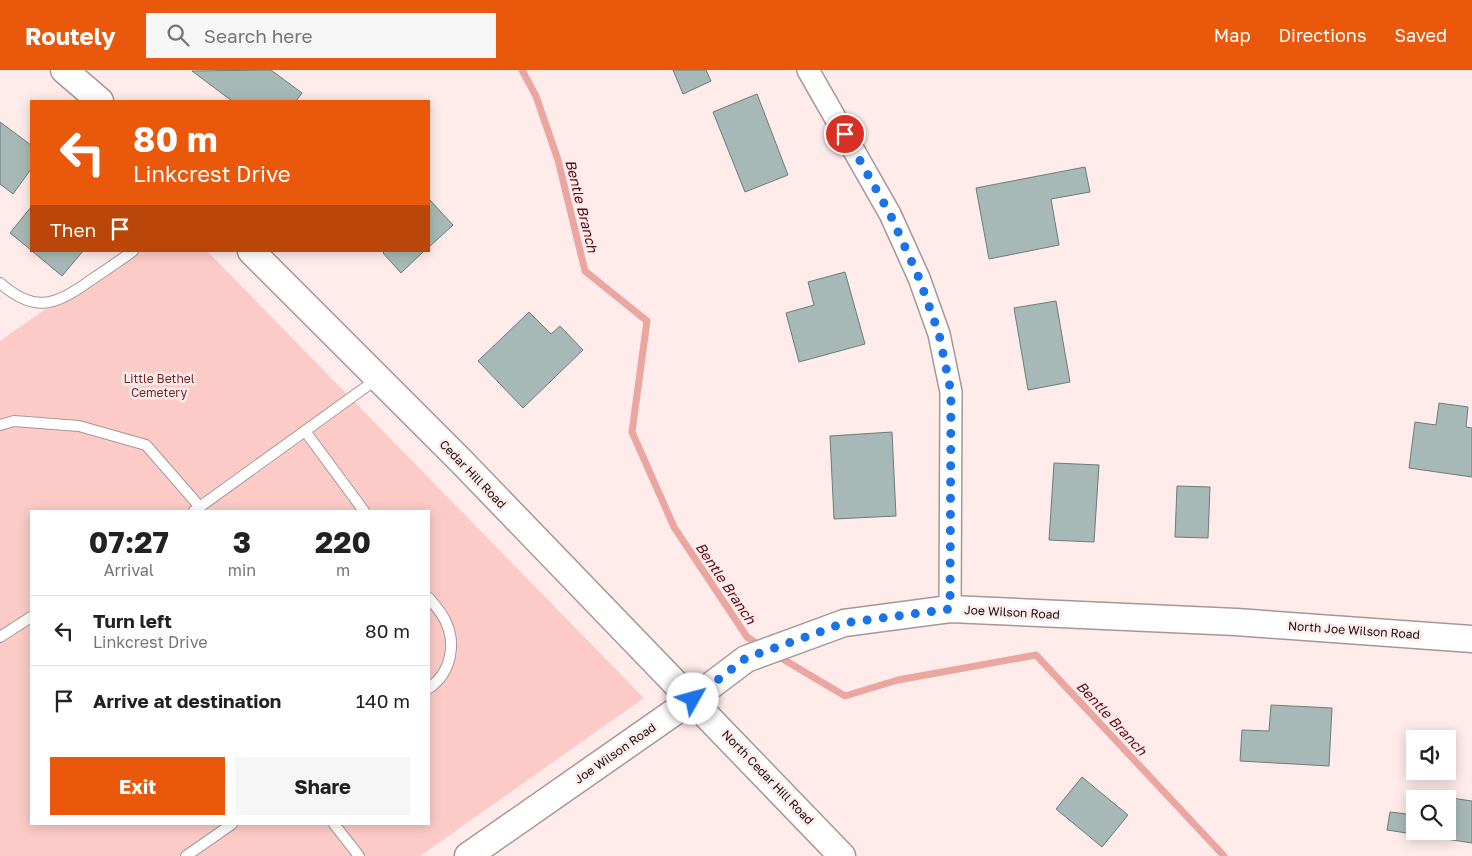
<!DOCTYPE html>
<html lang="en">
<head>
<meta charset="utf-8">
<style>
	body { margin:0; font-family:"Golos Text",sans-serif; background:#f6f6f6; color:#222; height:100vh; display:flex; flex-direction:column; font-size:19px; white-space:nowrap }
	* { box-sizing:border-box; margin:0 }
	p { font-size:16px; color:#767676 }
	.icon { flex:none; width:28px; height:28px; fill:none; stroke:currentColor; stroke-width:2; stroke-linecap:round; stroke-linejoin:round }
	.map { position:relative; flex:1; overflow:hidden }
	.side { position:absolute; left:30px; top:440px; width:400px; height:315px; display:flex; flex-direction:column; background:#fff; border-radius:0px; box-shadow:0 2px 12px #0003 }
	.side>* { flex:none }
	.hud { position:absolute; left:30px; top:30px; width:400px; height:152px; border-radius:0px; box-shadow:0 2px 12px #0003; background:#ea580c; color:#fff; overflow:hidden }
	.fabs { position:absolute; left:1406px; top:660px; display:grid; gap:10px }
	.fabs a { display:grid; place-items:center; width:50px; height:50px; border-radius:0px; background:#fff; box-shadow:0 2px 12px #0003; font-size:25px }
	.pin { position:absolute; display:grid; place-items:center; width:42px; height:42px; color:#fff; margin:-21px; border:2px solid #fff; border-radius:50%; box-shadow:0 1px 5px #0007 }
	.me { position:absolute; width:55px; margin:-28px; rotate:52deg; stroke-linejoin:round; filter:drop-shadow(0 0 4px #0008) }
	.turn { display:flex; align-items:center; gap:18px; height:105px; padding:0 20px; font-size:22px }
	.turn .icon { width:65px; height:65px; stroke-width:2.5 }
	.turn b { display:block; font-size:35px; line-height:42px }
	.then { display:flex; align-items:center; height:48px; padding:0 20px; background:#0003; gap:10px; font-size:19px }
	.eta { display:flex; justify-content:space-evenly; align-items:center; height:85px; text-align:center }
	.eta b { font-size:30px; font-weight:700; line-height:35px }
	.button { display:flex; gap:10px; margin-top:auto; padding:10px 20px }
	.button a { flex:1; height:58px; border-radius:0px; background:#ea580c; color:#fff; font-size:20px; font-weight:700; line-height:58px; text-align:center }
	.button a+a { background:#f6f6f6; color:#222 }
	ul { padding:0; list-style:none }
	li { display:flex; align-items:center; gap:15px; height:70px; padding:0 20px; border-top:1px solid #e0e0e0 }
	li div { flex:1 }
	li b { display:block; font-size:19px }
	li em { font-style:normal }
	header { display:flex; align-items:center; gap:30px; box-sizing:border-box; height:70px; padding:0 25px; background:#ea580c; color:#fff }
	header strong { font-size:24px }
	nav { display:flex; gap:28px; margin-inline-start:auto; font-size:18px }
	.search { width:350px; height:45px; background:#f6f6f6; display:flex; align-items:center; gap:12px; box-sizing:border-box; padding:0 18px; border-radius:0px; color:#767676; font-size:19px }
	.map>svg:first-child { display:block }
	.green { fill:#fccbc7; fill-rule:evenodd }
	.lines { fill:none; stroke-linecap:round; stroke-linejoin:round }
	.stream { stroke:#eaa7a2; stroke-width:7 }
	.building { fill:#a7b9b6; stroke:#6b7c7a; fill-rule:evenodd }
	.service-casing { stroke:#a79694; stroke-width:12 }
	.minor-casing { stroke:#a79694; stroke-width:24 }
	.tertiary-casing { stroke:#a79694; stroke-width:29 }
	.service { stroke:#fff; stroke-width:10 }
	.minor { stroke:#fff; stroke-width:21 }
	.tertiary { stroke:#fff; stroke-width:26 }
	.route { stroke:#1a73e8; stroke-width:9; stroke-dasharray:0 16.2 }
	.labels { text-anchor:middle; dominant-baseline:central; stroke-width:5; stroke-linejoin:round; paint-order:stroke }
	.park-label { font-size:12px; fill:#732425; stroke:#feebea }
	.street-label { font-size:12px; fill:#140e0e; stroke:#feebea }
	.water-label { font-size:14px; font-style:italic; fill:#5b0b12; stroke:#feebea }
</style>
</head>
<body>
<header>
<strong>Routely</strong>
<div class="search"><svg class="icon" aria-label="search" viewBox="0 0 24 24"><circle cx="10" cy="10" r="6"/><path d="M15 15l6 6"/></svg>Search here</div>
<nav><a>Map</a><a>Directions</a><a>Saved</a></nav>
</header>
<div class="map">
<svg width="1472" height="786" viewBox="0 0 1472 786">
	<rect width="100%" height="100%" fill="#feebea"/>
	<path class="green" d="M128,181H207L644,628L420,786H0V271ZM31,441H429V754H31Z"/>
	<g class="lines">
		<g class="stream">
			<polyline points="522,0 536,26 558,90 585,201 647,251 632,362 674,457 747,567 762,577"/>
			<polyline points="776,585 845,626 898,610 1036,585 1224,786"/>
		</g>
	</g>
	<g class="building">
		<polygon points="271,0 302,23 296,31 232,31 192,1"/>
		<polygon points="673,0 706,0 711,11 683,24"/>
		<polygon points="757,24 788,105 745,122 713,42"/>
		<polygon points="0,52 31,75 31,99 13,124 0,114"/>
		<polygon points="1085,97 1090,122 1051,129 1059,175 989,189 976,118"/>
		<polygon points="429,129 453,155 429,177"/>
		<polygon points="31,137 31,180 10,163"/>
		<polygon points="32,181 83,181 62,206"/>
		<polygon points="385,181 424,181 401,203 383,183"/>
		<polygon points="845,202 865,274 799,292 786,243 814,235 808,212"/>
		<polygon points="1056,231 1070,312 1028,320 1014,238"/>
		<polygon points="529,242 551,264 560,256 583,280 523,338 478,291"/>
		<polygon points="1439,333 1468,337 1466,357 1472,358 1472,407 1409,398 1415,352 1436,355"/>
		<polygon points="892,362 896,446 834,449 830,366"/>
		<polygon points="1054,393 1099,395 1094,472 1049,470"/>
		<polygon points="1177,416 1210,417 1208,468 1175,467"/>
		<polygon points="1271,635 1332,638 1329,696 1240,691 1242,660 1269,661"/>
		<polygon points="1082,707 1128,745 1102,777 1056,739"/>
		<path d="M1410,722L1472,731V773L1387,760L1390,742L1407,744ZM1415,729H1448V761H1415Z"/>
	</g>
	<g class="lines">
		<defs>
			<g id="service">
				<path d="M0,213C33,242 54,237 88,212C103,202 118,192 133,181"/>
				<polyline points="0,355 14,351 79,356 146,375 200,437"/>
				<polyline points="305,361 364,441"/>
				<polyline points="194,441 377,309"/>
				<path d="M429,528C434,534 441,542 445,550C457,574 451,603 429,618"/>
				<polyline points="0,567 31,547"/>
				<polyline points="334,754 359,786"/>
				<polyline points="186,786 232,754"/>
			</g>
			<polyline id="minor" points="808,0 890,144 919,208 939,264 951,322 950,539"/>
			<g id="tertiary">
				<polyline points="64,0 100,31"/>
				<polyline points="251,181 461,391 842,786"/>
				<polyline points="468,786 693,629 746,589 844,553 950,539 1236,552 1472,569"/>
			</g>
		</defs>
		<use href="#service" class="service-casing"/>
		<use href="#minor" class="minor-casing"/>
		<use href="#tertiary" class="tertiary-casing"/>
		<use href="#service" class="service"/>
		<use href="#minor" class="minor"/>
		<use href="#tertiary" class="tertiary"/>
	</g>
	<g class="lines">
		<polyline class="route" points="693,629 746,588 814,564 844,553 950,539 951,322 939,264 919,208 890,144 845,64"/>
	</g>
	<g class="labels">
		<g class="park-label">
			<text x="159" y="308">Little Bethel<tspan x="159" dy="14">Cemetery</tspan></text>
		</g>
		<g class="street-label">
			<text transform="translate(473 404) rotate(46)">Cedar Hill Road</text>
			<text transform="translate(1012 542) rotate(3)">Joe Wilson Road</text>
			<text transform="translate(1354 560) rotate(4)">North Joe Wilson Road</text>
			<text transform="translate(615 683) rotate(-35)">Joe Wilson Road</text>
			<text transform="translate(768 707) rotate(46)">North Cedar Hill Road</text>
		</g>
		<g class="water-label">
			<text transform="translate(582 136) rotate(76)">Bentle Branch</text>
			<text transform="translate(726 513) rotate(56)">Bentle Branch</text>
			<text transform="translate(1112 648) rotate(47)">Bentle Branch</text>
		</g>
	</g>
</svg>
<div class="fabs">
<a><svg class="icon" aria-label="sound" viewBox="0 0 24 24"><path d="M4 9h4l5-4v14l-5-4H4zM17 9q2 3 0 6"/></svg></a>
<a><svg class="icon" aria-label="search" viewBox="0 0 24 24"><circle cx="10" cy="10" r="6"/><path d="M15 15l6 6"/></svg></a>
</div>
<div class="pin" style="left:845px;top:64px;background:#d93025"><svg class="icon" aria-label="arrive" viewBox="0 0 24 24"><path d="M6 21V4h12l-3 4 3 4H6"/></svg></div>
<svg class="me" style="left:693px;top:629px" viewBox="-20 -20 40 40"><circle r="19" fill="#fff"/><path d="M0-13L10 11 0 6-10 11z" fill="#1a73e8"/></svg>
<div class="hud">
<div class="turn"><svg class="icon" aria-label="left" viewBox="0 0 24 24"><path d="M17 20v-9H6M10 6l-5 5 5 5"/></svg><div><b>80 m</b>Linkcrest Drive</div></div>
<div class="then">Then<svg class="icon" aria-label="arrive" viewBox="0 0 24 24"><path d="M6 21V4h12l-3 4 3 4H6"/></svg></div>
</div>
<section class="side">
<div class="eta">
<div><b>07:27</b><p>Arrival</p></div>
<div><b>3</b><p>min</p></div>
<div><b>220</b><p>m</p></div>
</div>
<ul>
<li><svg class="icon" aria-label="left" viewBox="0 0 24 24"><path d="M17 20v-9H6M10 6l-5 5 5 5"/></svg><div><b>Turn left</b><p>Linkcrest Drive</p></div><em>80 m</em></li>
<li><svg class="icon" aria-label="arrive" viewBox="0 0 24 24"><path d="M6 21V4h12l-3 4 3 4H6"/></svg><div><b>Arrive at destination</b></div><em>140 m</em></li>
</ul>
<div class="button"><a>Exit</a><a>Share</a></div>
</section>
</div>
</body>
</html>
